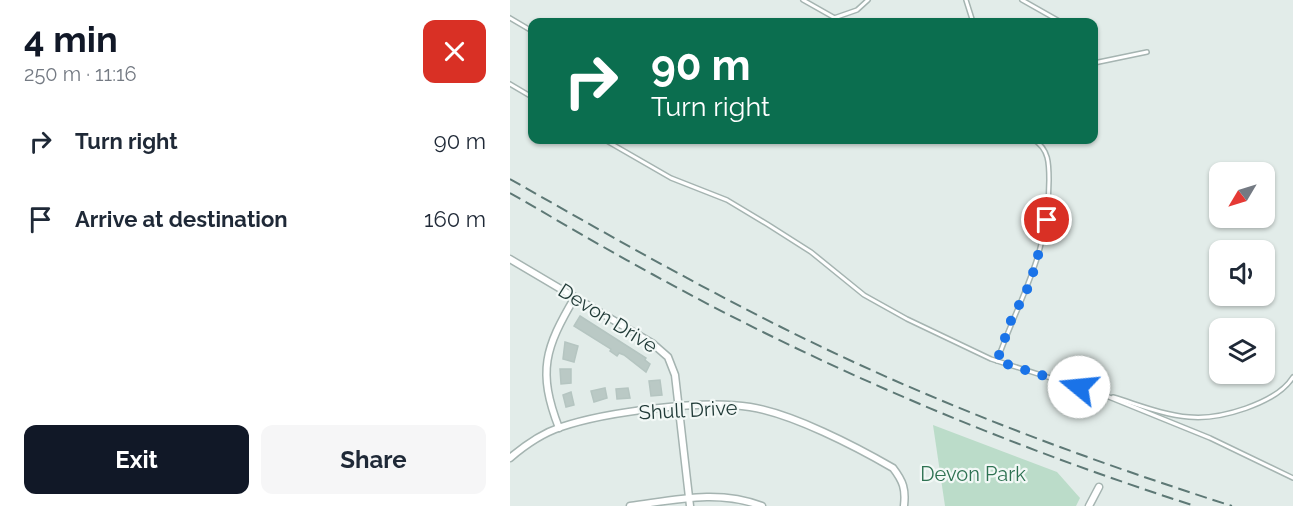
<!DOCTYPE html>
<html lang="en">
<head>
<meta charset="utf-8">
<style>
	body { margin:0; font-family:Raleway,sans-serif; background:#f6f6f7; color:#1f2937; height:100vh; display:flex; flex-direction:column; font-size:22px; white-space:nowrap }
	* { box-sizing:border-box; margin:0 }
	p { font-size:20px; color:#747a83 }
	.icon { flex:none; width:33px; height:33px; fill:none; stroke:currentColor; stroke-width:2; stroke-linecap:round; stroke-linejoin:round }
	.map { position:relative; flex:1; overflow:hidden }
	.panel { display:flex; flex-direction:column; background:#fff; width:510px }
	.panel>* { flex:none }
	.banner { position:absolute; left:18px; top:18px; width:570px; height:126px; border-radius:12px; box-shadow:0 2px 4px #0004; background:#0b6e4f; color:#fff; overflow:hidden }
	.needle { width:39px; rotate:232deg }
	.fabs { position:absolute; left:699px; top:162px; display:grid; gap:12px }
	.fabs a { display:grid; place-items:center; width:66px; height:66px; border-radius:12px; background:#fff; box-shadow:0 2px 4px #0004; font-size:30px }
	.pin { position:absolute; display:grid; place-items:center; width:51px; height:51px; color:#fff; margin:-26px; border:3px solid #fff; border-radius:50%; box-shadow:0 2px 6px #0007 }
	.me { position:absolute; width:66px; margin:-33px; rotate:287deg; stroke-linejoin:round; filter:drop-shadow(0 0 4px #0008) }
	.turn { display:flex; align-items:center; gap:21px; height:126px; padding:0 24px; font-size:27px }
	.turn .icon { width:78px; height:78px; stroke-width:2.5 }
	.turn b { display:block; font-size:42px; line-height:51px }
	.round { display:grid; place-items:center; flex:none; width:63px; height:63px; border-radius:12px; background:#f6f6f7 }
	.summary { display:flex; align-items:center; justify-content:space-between; height:102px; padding:0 24px }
	h1 { font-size:36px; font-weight:700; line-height:45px; color:#111827 }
	.primary-button { display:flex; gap:12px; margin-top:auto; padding:12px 24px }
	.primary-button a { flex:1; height:69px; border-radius:12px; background:#111827; color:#fff; font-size:24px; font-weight:700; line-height:69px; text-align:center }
	.primary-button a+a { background:#f6f6f7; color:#1f2937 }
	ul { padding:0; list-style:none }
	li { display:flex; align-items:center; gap:18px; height:78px; padding:0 24px }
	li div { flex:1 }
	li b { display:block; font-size:22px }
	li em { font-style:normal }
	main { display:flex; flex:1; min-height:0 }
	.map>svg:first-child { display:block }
	.green { fill:#bbdcc9 }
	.building { fill:#bac9c5; stroke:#b5c5c1; stroke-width:1.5 }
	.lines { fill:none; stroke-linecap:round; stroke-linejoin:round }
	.service-casing { stroke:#a5b4b1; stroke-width:6 }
	.minor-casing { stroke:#a5b4b1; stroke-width:9 }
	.service { stroke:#fff; stroke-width:3 }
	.minor { stroke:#fff; stroke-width:6 }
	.rail { stroke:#5d7875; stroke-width:2; stroke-dasharray:12 6; stroke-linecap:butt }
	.route { stroke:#1a73e8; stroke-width:10; stroke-dasharray:0 18 }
	.labels { text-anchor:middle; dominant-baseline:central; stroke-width:4.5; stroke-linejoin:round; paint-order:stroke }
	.street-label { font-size:20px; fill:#223c39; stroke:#f2f8f6 }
	.park-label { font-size:20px; fill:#2e7252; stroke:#f2f8f6 }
</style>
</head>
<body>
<main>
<section class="panel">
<div class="summary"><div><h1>4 min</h1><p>250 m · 11:16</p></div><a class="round" style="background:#d93025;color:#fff"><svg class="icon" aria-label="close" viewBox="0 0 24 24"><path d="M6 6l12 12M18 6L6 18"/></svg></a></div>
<ul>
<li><svg class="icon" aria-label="right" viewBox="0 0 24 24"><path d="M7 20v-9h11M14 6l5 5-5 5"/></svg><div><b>Turn right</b></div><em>90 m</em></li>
<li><svg class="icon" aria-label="arrive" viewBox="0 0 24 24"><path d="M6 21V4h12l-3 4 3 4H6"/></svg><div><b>Arrive at destination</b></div><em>160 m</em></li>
</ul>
<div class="primary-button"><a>Exit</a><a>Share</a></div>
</section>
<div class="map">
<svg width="783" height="506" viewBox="0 0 783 506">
	<rect width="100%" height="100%" fill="#e2ece9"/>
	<polygon class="green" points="423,425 547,472 570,498 566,506 435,506"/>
	<g class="building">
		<polygon points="70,316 136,358 135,360 140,364 136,372 114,355 109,353 107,356 100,351 101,349 64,326"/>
		<polygon points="55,342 68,346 64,362 53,359"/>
		<polygon points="50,369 61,369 61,383 51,384"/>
		<polygon points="150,380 152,395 141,396 139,381"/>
		<polygon points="95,388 97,398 84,402 81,391"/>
		<polygon points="118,388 120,398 107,399 106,389"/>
		<polygon points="61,392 64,405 56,407 53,395"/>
	</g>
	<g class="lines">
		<defs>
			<g id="service">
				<polyline points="293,0 332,22"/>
				<polyline points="456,0 462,19"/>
				<polyline points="512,0 551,22"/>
				<polyline points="0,18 22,31"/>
				<polyline points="324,18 347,10 358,0"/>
				<polyline points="584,63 637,52"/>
				<polyline points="0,84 22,97"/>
				<polyline points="95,140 161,178 217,200 257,224 301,252 354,295 397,319 481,359 594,395 700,438 783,478"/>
				<path d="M487,361C511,294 539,255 539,180C539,164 539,149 524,140"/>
				<path d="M603,397C627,404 653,415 679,417C709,420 766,404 783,377"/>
			</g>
			<g id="minor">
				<polyline points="0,259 142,343 158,357 165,375 180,506"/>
				<path d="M49,428C27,371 35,348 65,297"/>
				<path d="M0,458C14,446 33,433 51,427C96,412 193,399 240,407C283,414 345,446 383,468C393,481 396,489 394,506"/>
				<path d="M120,506C165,500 208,489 252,506"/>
				<polyline points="579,506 589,487"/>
			</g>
		</defs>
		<use href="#service" class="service-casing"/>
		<use href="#minor" class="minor-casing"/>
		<use href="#service" class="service"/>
		<use href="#minor" class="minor"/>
		<g class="rail">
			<path d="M0,179C93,232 186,285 283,333C424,403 572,458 722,506"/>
			<path d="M0,193C47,220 94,248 142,274C314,369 498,446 685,506"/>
		</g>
	</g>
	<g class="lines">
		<polyline class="route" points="537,220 525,267 514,298 504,312 487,361 569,387"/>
	</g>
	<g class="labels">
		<g class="street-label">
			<text transform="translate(98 318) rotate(32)">Devon Drive</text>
			<text transform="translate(178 410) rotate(-3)">Shull Drive</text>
		</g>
		<g class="park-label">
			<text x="463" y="474">Devon Park</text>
		</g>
	</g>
</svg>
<div class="fabs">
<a><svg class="needle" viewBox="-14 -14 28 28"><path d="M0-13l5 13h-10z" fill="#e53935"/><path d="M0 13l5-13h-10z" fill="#747a83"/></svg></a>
<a><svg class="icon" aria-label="sound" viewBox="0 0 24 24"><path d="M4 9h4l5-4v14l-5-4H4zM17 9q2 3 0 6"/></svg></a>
<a><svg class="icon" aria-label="layers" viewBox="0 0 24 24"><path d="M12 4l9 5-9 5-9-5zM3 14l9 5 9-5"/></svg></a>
</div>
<div class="pin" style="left:537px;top:220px;background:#d93025"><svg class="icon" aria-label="arrive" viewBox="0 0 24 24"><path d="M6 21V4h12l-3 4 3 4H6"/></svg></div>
<svg class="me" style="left:569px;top:387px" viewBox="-20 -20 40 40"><circle r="19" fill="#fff"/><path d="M0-13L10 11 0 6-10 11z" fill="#1a73e8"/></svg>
<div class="banner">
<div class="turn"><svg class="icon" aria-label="right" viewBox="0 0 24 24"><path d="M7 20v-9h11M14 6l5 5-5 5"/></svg><div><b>90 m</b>Turn right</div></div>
</div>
</div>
</main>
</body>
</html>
